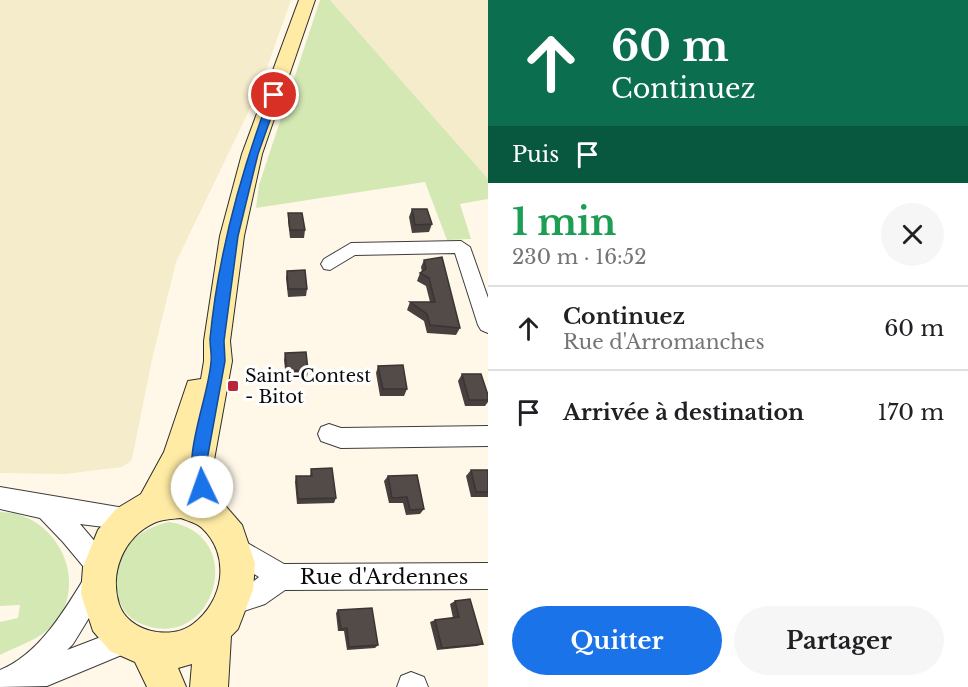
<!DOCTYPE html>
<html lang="fr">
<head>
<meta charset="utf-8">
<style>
	body { margin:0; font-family:"Libre Baskerville",serif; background:#f6f6f6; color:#202124; height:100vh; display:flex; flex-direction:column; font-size:22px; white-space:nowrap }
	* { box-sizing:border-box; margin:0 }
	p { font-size:20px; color:#757577 }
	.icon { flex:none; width:33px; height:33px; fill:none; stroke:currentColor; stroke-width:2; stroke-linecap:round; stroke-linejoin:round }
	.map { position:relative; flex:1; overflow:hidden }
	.drawer { display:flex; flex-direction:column; background:#fff; width:480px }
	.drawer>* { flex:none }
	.hud { background:#0b6e4f; color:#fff; overflow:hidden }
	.pin { position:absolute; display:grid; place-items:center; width:51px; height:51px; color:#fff; margin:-26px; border:3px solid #fff; border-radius:50%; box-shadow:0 2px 6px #0007 }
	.me { position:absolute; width:66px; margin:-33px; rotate:357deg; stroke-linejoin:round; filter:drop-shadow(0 0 4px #0008) }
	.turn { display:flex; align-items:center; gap:21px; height:126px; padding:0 24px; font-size:27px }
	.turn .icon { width:78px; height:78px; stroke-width:2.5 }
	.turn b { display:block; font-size:42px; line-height:51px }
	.then { display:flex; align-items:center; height:57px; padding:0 24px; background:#0003; gap:12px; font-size:22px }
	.round { display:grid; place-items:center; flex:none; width:63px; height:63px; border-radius:32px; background:#f6f6f6 }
	.overview { display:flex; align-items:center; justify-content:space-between; height:102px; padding:0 24px }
	h1 { font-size:36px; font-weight:700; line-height:45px; color:#1e9e55 }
	.primary-button { display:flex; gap:12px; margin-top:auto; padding:12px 24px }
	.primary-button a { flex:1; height:69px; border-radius:36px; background:#1a73e8; color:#fff; font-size:24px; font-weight:700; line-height:69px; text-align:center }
	.primary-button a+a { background:#f6f6f6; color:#202124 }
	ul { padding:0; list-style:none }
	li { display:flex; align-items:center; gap:18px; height:84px; padding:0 24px; border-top:2px solid #e0e0e0 }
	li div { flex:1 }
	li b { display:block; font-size:22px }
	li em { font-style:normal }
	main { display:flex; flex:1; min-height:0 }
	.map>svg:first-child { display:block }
	.farmland { fill:#f4ecca }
	.green { fill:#d4e8b4 }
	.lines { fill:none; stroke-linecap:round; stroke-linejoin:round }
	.street-casing { stroke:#3e3e3e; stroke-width:2 }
	.secondary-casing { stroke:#2d2d2d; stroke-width:2 }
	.street { fill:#fff; fill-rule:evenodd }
	.secondary { fill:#ffeba4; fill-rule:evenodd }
	.wall { fill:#47403e }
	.building { fill:#534b48; stroke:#3a3432; stroke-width:1.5 }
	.route { fill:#1a73e8; stroke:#114b97; stroke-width:1.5 }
	.poi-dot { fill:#b9253b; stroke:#fff; stroke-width:2 }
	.labels { text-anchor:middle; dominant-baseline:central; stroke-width:6; stroke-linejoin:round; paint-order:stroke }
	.poi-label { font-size:18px; fill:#0b0b0b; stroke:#fff; text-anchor:start }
	.near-street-label { font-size:21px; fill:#0b0b0b; stroke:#fff }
</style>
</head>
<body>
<main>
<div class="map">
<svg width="488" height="687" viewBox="0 0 488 687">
	<rect width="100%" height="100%" fill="#fff8e9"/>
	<g class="farmland">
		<polygon points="0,0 291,0 259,90 176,262 153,355 133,454 131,461 122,467 65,474 0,473"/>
		<polygon points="330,0 488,0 488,179 483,174"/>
	</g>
	<g class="green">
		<polygon points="320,0 330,0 488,179 488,199 460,204 471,239 447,240 425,182 256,208 259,185"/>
		<path d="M0,512C51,512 86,570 61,615C48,637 22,644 0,655V622L18,618L20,605L0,606Z"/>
		<path d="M169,522C245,534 218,639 155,628C145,626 134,622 127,614C96,574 125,531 169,522Z"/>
	</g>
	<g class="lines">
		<defs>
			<g id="street">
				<polygon points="461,241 470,247 488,298 488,333 481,330 478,325 455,253 355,255 330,270 324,269 321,264 324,259 351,243"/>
				<polygon points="329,424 341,428 488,426 488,446 341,448 321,441 318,434 321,427"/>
				<path d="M0,487L136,510L140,518L136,526L128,530L80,524L108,557L111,566L107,575L110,581L106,590L73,644L67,650L127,627L136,631L140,640L136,649L47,686L0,687V670C40,654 66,608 88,572L63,542L40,518L0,509Z"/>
				<polygon points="235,536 284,564 488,563 488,589 285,590 265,604 232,615 223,611 219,602 223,593 250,584 259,577 226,557 223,548 226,539"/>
				<polygon points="411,672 424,677 428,687 397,687 401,676"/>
			</g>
			<path id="secondary" d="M299,0H315L262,154L244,236L230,341L232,361L214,460L223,503L242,525L255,563L253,590L238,629L231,636L228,687H190L192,664L178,668L186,687H147L135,662L110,651L93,631L81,594L83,567L98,530L116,509L141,494L164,452L188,381L201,379L204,361V341L220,236L242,154ZM185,474L186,487V488L179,487ZM181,518C188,521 197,523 202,528C231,555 224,601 193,624C171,641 128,632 119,604C109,572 124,537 154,523C162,519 173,519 181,518Z"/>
		</defs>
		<use href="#street" class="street-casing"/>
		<use href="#secondary" class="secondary-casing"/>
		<use href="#street" class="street"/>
		<use href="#secondary" class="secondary"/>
	</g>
	<g class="wall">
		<polygon points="412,209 432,224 429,232 412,233 409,217"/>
		<polygon points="288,213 305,230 304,238 290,238 288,221"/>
		<polygon points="424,260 460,328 456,335 427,333 424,321 407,310 410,302 430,302 426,286 417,281 420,273 422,272 421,267"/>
		<polygon points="287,271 307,289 306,296 288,297 286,278"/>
		<polygon points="285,353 308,370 307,377 286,378 284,360"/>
		<polygon points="378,366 407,389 404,396 380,396 376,373"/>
		<polygon points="462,374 488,395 488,402 485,406 465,406 458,381"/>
		<polygon points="311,469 336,498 334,503 297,504 295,482 296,476 310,476"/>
		<polygon points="471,470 488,470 488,497 471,497 466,476"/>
		<polygon points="388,476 424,509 420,514 406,515 403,503 389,503 384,481"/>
		<polygon points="455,601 483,644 477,646 437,650 430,622 435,620 453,618 450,604"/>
		<polygon points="338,610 378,645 375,648 347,650 344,631 338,631 336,613"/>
	</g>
	<g class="building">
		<polygon points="412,209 427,209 432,224 415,225"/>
		<polygon points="288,213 302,213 305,230 290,230"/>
		<polygon points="442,257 460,328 430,325 427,314 410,302 435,302 429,278 420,273 426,269 424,260"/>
		<polygon points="305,270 307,289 288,289 287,271"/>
		<polygon points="306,352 308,370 287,371 285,353"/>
		<polygon points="403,365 407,389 383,389 378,366"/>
		<polygon points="462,374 481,374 488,395 488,400 469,400"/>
		<polygon points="332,468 336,498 298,499 296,476 312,476 311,469"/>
		<polygon points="471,470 488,470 488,492 476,492"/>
		<polygon points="417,475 424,509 410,510 407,497 392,498 388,476"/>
		<polygon points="470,599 483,644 442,648 435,620 459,617 455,601"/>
		<polygon points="372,608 378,645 349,647 347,628 341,629 338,610"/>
	</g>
	<path class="route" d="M274,92L279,95L258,154L238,236L224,341L225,361L207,460L210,487L207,493L202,495L196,493C181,457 208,400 211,362C212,355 210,347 210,339C218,255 240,174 270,95Z"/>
	<rect class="poi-dot" x="227" y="380" width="12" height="12" rx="3"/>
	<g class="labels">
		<g class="poi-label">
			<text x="245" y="376">Saint-Contest<tspan x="245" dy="21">- Bitot</tspan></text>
		</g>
		<g class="near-street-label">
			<text x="384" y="577">Rue d'Ardennes</text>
		</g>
	</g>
</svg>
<div class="pin" style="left:274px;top:95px;background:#d93025"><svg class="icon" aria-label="arrive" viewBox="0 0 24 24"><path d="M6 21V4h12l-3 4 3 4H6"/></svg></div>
<svg class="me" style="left:202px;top:487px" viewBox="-20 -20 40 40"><circle r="19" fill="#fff"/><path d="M0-13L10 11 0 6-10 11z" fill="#1a73e8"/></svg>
</div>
<section class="drawer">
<div class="hud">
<div class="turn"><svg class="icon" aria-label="ahead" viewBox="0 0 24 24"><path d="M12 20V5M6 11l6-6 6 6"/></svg><div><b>60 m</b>Continuez</div></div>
<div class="then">Puis<svg class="icon" aria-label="arrive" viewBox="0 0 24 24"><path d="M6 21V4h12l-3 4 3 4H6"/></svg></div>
</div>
<div class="overview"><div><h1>1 min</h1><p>230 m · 16:52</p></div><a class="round"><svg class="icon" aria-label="close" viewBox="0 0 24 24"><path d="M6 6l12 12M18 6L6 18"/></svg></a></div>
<ul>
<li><svg class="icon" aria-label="ahead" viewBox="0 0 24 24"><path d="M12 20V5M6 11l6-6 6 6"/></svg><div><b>Continuez</b><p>Rue d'Arromanches</p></div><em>60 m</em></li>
<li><svg class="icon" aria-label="arrive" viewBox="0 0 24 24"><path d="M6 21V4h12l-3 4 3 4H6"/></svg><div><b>Arrivée à destination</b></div><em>170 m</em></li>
</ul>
<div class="primary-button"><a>Quitter</a><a>Partager</a></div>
</section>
</main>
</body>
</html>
